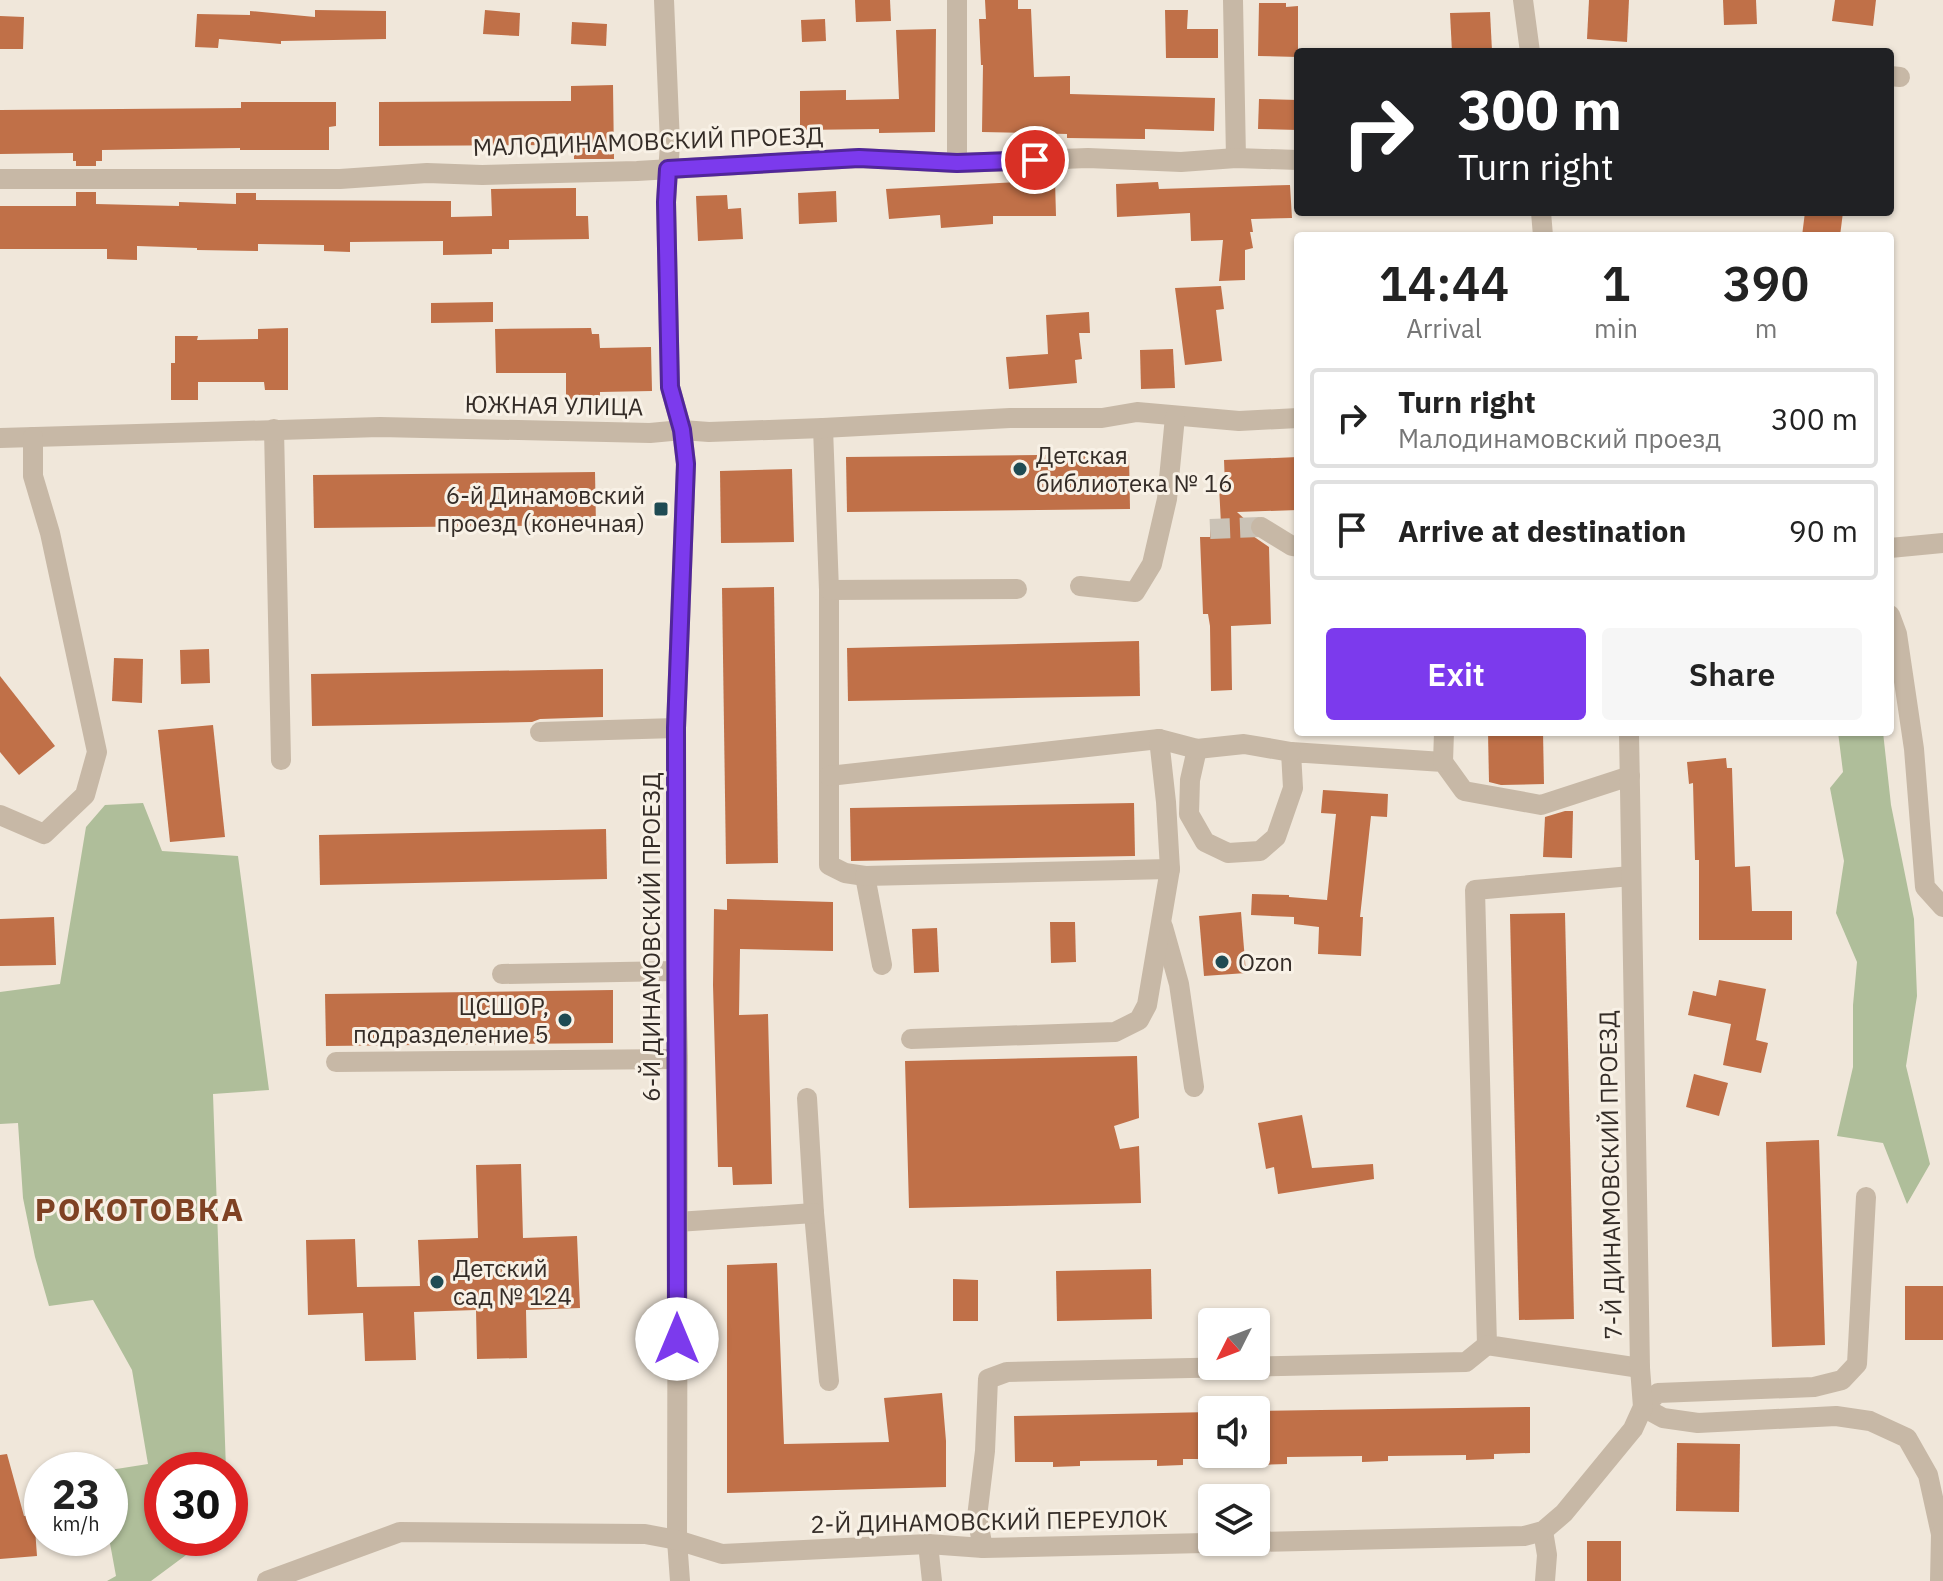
<!DOCTYPE html>
<html lang="en">
<head>
<meta charset="utf-8">
<style>
	body { margin:0; font-family:"IBM Plex Sans",sans-serif; background:#f6f6f6; color:#222; height:100vh; display:flex; flex-direction:column; font-size:30px; white-space:nowrap }
	* { box-sizing:border-box; margin:0 }
	p { font-size:26px; color:#767676 }
	.icon { flex:none; width:44px; height:44px; fill:none; stroke:currentColor; stroke-width:2; stroke-linecap:round; stroke-linejoin:round }
	.map { position:relative; flex:1; overflow:hidden }
	.sheet { position:absolute; left:1294px; top:232px; width:600px; height:504px; display:flex; flex-direction:column; background:#fff; border-radius:8px; box-shadow:0 2px 6px #0004 }
	.sheet>* { flex:none }
	.banner { position:absolute; left:1294px; top:48px; width:600px; height:168px; border-radius:8px; box-shadow:0 2px 6px #0004; background:#202124; color:#fff; overflow:hidden }
	.needle { width:52px; rotate:228deg }
	.controls { position:absolute; left:1198px; top:1308px; display:grid; gap:16px }
	.controls a { display:grid; place-items:center; width:72px; height:72px; border-radius:8px; background:#fff; box-shadow:0 2px 6px #0004; font-size:40px }
	.speed { position:absolute; left:24px; top:1452px; display:flex; gap:16px; font-size:40px; font-weight:700; text-align:center }
	.speed>* { display:grid; place-content:center; width:104px; height:104px; border-radius:50%; background:#fff; box-shadow:0 2px 6px #0004; line-height:1 }
	.speed small { font-size:20px; font-weight:400 }
	.speed .limit { border:12px solid #d22; background:#fff; color:#111 }
	.pin { position:absolute; display:grid; place-items:center; width:68px; height:68px; color:#fff; margin:-34px; border:4px solid #fff; border-radius:50%; box-shadow:0 2px 8px #0007 }
	.me { position:absolute; width:88px; margin:-44px; rotate:0deg; stroke-linejoin:round; filter:drop-shadow(0 0 6px #0008) }
	.turn { display:flex; align-items:center; gap:28px; height:168px; padding:0 32px; font-size:36px }
	.turn .icon { width:104px; height:104px; stroke-width:2.5 }
	.turn b { display:block; font-size:56px; line-height:68px }
	.eta { display:flex; justify-content:space-evenly; align-items:center; height:136px; text-align:center }
	.eta b { font-size:48px; font-weight:600; line-height:56px }
	.primary-button { display:flex; gap:16px; margin-top:auto; padding:16px 32px }
	.primary-button a { flex:1; height:92px; border-radius:8px; background:#7c3aed; color:#fff; font-size:32px; font-weight:600; line-height:92px; text-align:center }
	.primary-button a+a { background:#f6f6f6; color:#222 }
	ul { padding:0; list-style:none }
	li { display:flex; align-items:center; gap:24px; height:100px; margin:0 16px 12px; padding:0 16px; border:4px solid #e0e0e0; border-radius:8px }
	li div { flex:1 }
	li b { display:block; font-size:30px }
	li em { font-style:normal }
	.map>svg:first-child { display:block }
	.green { fill:#afbe9a }
	.building { fill:#c07048 }
	.lines { fill:none; stroke-linecap:round; stroke-linejoin:round }
	.minor-tunnel { stroke:#cac2b6; stroke-width:20; stroke-dasharray:20 10; stroke-linecap:butt }
	.minor { stroke:#c7b8a6; stroke-width:20 }
	.route-casing { stroke:#51269a; stroke-width:20 }
	.route { stroke:#7c3aed; stroke-width:14 }
	.poi-dot { fill:#1f4b53; stroke:#f8f1e6; stroke-width:3 }
	.labels { text-anchor:middle; dominant-baseline:central; stroke-width:6; stroke-linejoin:round; paint-order:stroke }
	.street-label { font-size:24px; fill:#342c27; stroke:#f8f1e6 }
	.poi-label { font-size:24px; fill:#342c27; stroke:#f8f1e6; text-anchor:start }
	.district-label { font-size:32px; font-weight:bold; letter-spacing:2px; fill:#7f4224; stroke:#f8f1e6 }
</style>
</head>
<body>
<div class="map">
<svg width="1943" height="1581" viewBox="0 0 1943 1581">
	<rect width="100%" height="100%" fill="#f0e7da"/>
	<g class="green">
		<polygon points="1838,732 1883,732 1891,805 1914,919 1917,996 1906,1066 1930,1164 1907,1204 1883,1143 1837,1136 1853,1067 1853,1005 1857,962 1836,913 1844,861 1830,788 1843,772"/>
		<polygon points="143,803 162,851 238,856 269,1090 213,1094 226,1470 162,1470 162,1538 209,1538 151,1581 107,1581 116,1576 109,1538 110,1538 110,1470 148,1464 132,1370 93,1300 49,1306 35,1257 23,1198 18,1123 0,1124 0,992 60,984 86,827 105,805"/>
	</g>
	<g class="building">
		<polygon points="855,0 890,0 891,21 856,22"/>
		<polygon points="985,0 1018,0 1018,9 1031,9 1034,77 1070,76 1070,94 1215,98 1214,131 1145,129 1145,139 1067,138 1067,134 982,132 983,65 981,65 979,19 986,19"/>
		<polygon points="1589,0 1629,0 1627,42 1587,39"/>
		<polygon points="1723,0 1756,0 1757,24 1724,25"/>
		<polygon points="1835,0 1876,0 1873,26 1832,21"/>
		<polygon points="1259,3 1286,3 1286,7 1298,6 1298,57 1258,56"/>
		<polygon points="315,10 386,11 386,39 281,41 281,44 219,39 218,48 195,47 197,14 250,15 250,11 315,17"/>
		<polygon points="485,10 520,13 519,36 483,34"/>
		<polygon points="1165,10 1188,10 1187,29 1218,29 1218,58 1166,58"/>
		<polygon points="1490,12 1492,51 1452,52 1450,13"/>
		<polygon points="0,16 24,17 23,49 0,49"/>
		<polygon points="825,19 826,41 802,42 801,20"/>
		<polygon points="572,22 607,24 606,46 571,44"/>
		<polygon points="936,29 935,132 879,133 879,129 800,130 800,91 846,90 846,100 899,99 896,30"/>
		<polygon points="613,85 614,159 574,159 574,145 379,146 379,102 571,101 571,86"/>
		<polygon points="1259,99 1298,100 1298,130 1258,129"/>
		<polygon points="241,102 336,102 336,126 329,127 329,150 240,150 240,148 102,150 102,161 96,161 96,166 76,166 76,161 73,161 73,153 0,154 0,110 241,108"/>
		<polygon points="1055,180 1056,216 993,216 993,224 941,228 940,215 889,219 886,189"/>
		<polygon points="1158,182 1159,189 1290,185 1292,218 1251,219 1253,232 1250,232 1253,248 1245,250 1245,280 1219,281 1223,240 1191,241 1190,213 1117,217 1116,184"/>
		<polygon points="576,188 576,216 588,216 589,239 509,240 509,249 492,249 492,254 443,255 443,241 350,242 350,252 324,251 324,245 258,244 258,251 197,250 197,248 137,246 137,260 107,259 107,249 0,249 0,206 76,206 76,192 96,192 96,204 179,206 179,202 236,204 236,193 256,193 256,200 451,201 451,217 492,216 491,189"/>
		<polygon points="836,191 837,222 799,224 798,193"/>
		<polygon points="727,195 728,209 741,208 743,239 698,241 696,196"/>
		<polygon points="1805,212 1843,212 1840,236 1802,236"/>
		<polygon points="1221,286 1224,309 1216,310 1222,361 1185,365 1175,288"/>
		<polygon points="493,302 493,322 431,323 431,303"/>
		<polygon points="1089,312 1090,333 1079,333 1082,359 1075,360 1077,383 1009,389 1006,357 1048,354 1046,315"/>
		<polygon points="288,328 288,390 265,390 264,382 198,382 198,400 171,400 171,363 175,363 175,336 198,336 197,340 258,339 258,329"/>
		<polygon points="591,328 592,334 599,334 600,348 651,347 652,391 600,392 600,399 566,400 566,373 496,373 495,329"/>
		<polygon points="1173,349 1175,388 1141,389 1140,350"/>
		<polygon points="1129,454 1130,509 847,512 846,457"/>
		<polygon points="1298,457 1298,510 1237,512 1249,523 1250,534 1269,547 1271,624 1231,626 1232,690 1211,691 1210,626 1208,614 1203,614 1200,537 1210,537 1210,524 1221,524 1219,486 1225,486 1224,460"/>
		<polygon points="792,469 794,542 721,543 720,471"/>
		<polygon points="595,472 596,525 314,528 313,475"/>
		<polygon points="774,587 778,863 726,864 722,588"/>
		<polygon points="1139,641 1140,696 848,701 847,648"/>
		<polygon points="209,649 210,683 181,684 180,650"/>
		<polygon points="114,658 143,659 142,703 112,701"/>
		<polygon points="603,669 603,717 540,719 532,722 312,726 311,674"/>
		<polygon points="0,676 55,746 19,775 0,752"/>
		<polygon points="213,725 225,837 170,842 158,730"/>
		<polygon points="1488,732 1543,732 1544,784 1501,785 1489,782"/>
		<polygon points="1726,758 1727,768 1732,768 1735,867 1750,866 1752,911 1792,911 1792,940 1699,940 1699,860 1695,860 1693,783 1689,784 1687,762"/>
		<polygon points="1323,790 1388,794 1387,817 1371,816 1360,917 1363,917 1361,956 1318,954 1319,927 1294,924 1294,917 1251,915 1252,894 1289,895 1289,897 1327,900 1336,814 1321,813"/>
		<polygon points="1134,803 1135,856 851,861 850,808"/>
		<polygon points="1565,811 1573,811 1572,858 1543,857 1545,817"/>
		<polygon points="606,829 607,879 320,885 319,835"/>
		<polygon points="727,899 833,902 833,951 740,949 739,1015 768,1014 772,1184 733,1185 732,1167 718,1167 713,985 714,909 727,910"/>
		<polygon points="1241,912 1246,973 1204,976 1199,916"/>
		<polygon points="1565,913 1574,1319 1519,1320 1510,914"/>
		<polygon points="54,917 56,965 0,966 0,919"/>
		<polygon points="1050,922 1075,922 1076,962 1051,963"/>
		<polygon points="937,928 939,972 914,973 912,929"/>
		<polygon points="1719,980 1766,989 1756,1040 1768,1043 1761,1073 1723,1065 1731,1024 1688,1015 1693,991 1716,996"/>
		<polygon points="613,990 613,1043 326,1046 325,994"/>
		<polygon points="1137,1056 1139,1118 1114,1126 1120,1149 1139,1146 1141,1203 909,1208 905,1061"/>
		<polygon points="1694,1074 1728,1083 1719,1116 1686,1107"/>
		<polygon points="1302,1115 1312,1168 1373,1164 1374,1179 1278,1194 1274,1167 1266,1169 1258,1123"/>
		<polygon points="1819,1140 1825,1345 1772,1347 1766,1142"/>
		<polygon points="521,1164 523,1238 577,1236 580,1308 526,1310 527,1358 477,1359 476,1310 414,1312 416,1360 365,1361 363,1313 308,1315 306,1240 355,1239 357,1287 420,1286 418,1240 478,1238 476,1165"/>
		<polygon points="777,1263 784,1444 889,1442 884,1398 942,1393 946,1441 946,1487 727,1493 727,1265"/>
		<polygon points="1151,1269 1152,1319 1057,1321 1056,1271"/>
		<polygon points="953,1279 978,1280 978,1321 953,1321"/>
		<rect x="1905" y="1286" width="38" height="54"/>
		<polygon points="1530,1407 1530,1453 1494,1454 1494,1459 1466,1460 1466,1455 1388,1456 1388,1461 1362,1462 1362,1456 1287,1457 1287,1464 1259,1465 1259,1458 1256,1458 1256,1411"/>
		<polygon points="1212,1412 1212,1459 1183,1459 1183,1465 1157,1466 1157,1460 1080,1461 1080,1466 1053,1467 1053,1462 1015,1462 1014,1416"/>
		<polygon points="1677,1443 1740,1444 1739,1512 1676,1511"/>
		<polygon points="7,1454 24,1516 34,1515 37,1556 0,1559 0,1455"/>
		<rect x="1587" y="1541" width="34" height="40"/>
	</g>
	<g class="lines">
		<polyline class="minor-tunnel" points="1210,529 1261,527"/>
		<g class="minor">
			<polyline points="664,0 670,144 666,202 670,387 682,430 686,464 676,728 676,971 678,1059 677,1540 680,1581"/>
			<polyline points="1233,0 1236,158"/>
			<polyline points="1523,0 1530,52"/>
			<polyline points="1890,76 1900,77"/>
			<polyline points="957,163 957,0"/>
			<polyline points="0,179 340,179 427,173 482,175 637,171 859,158 957,163 1088,158 1181,162 1236,158 1298,160"/>
			<polyline points="1541,212 1543,236"/>
			<polyline points="823,428 829,590 829,865 845,873 865,876 882,965"/>
			<polyline points="274,429 281,760"/>
			<polyline points="0,438 380,427 650,433 682,430 709,432 823,428 1010,418 1102,418 1137,412 1239,421 1298,418"/>
			<polyline points="1261,527 1292,546 1298,547"/>
			<polyline points="1890,548 1943,543"/>
			<polyline points="1080,586 1135,592 1152,564 1167,499 1175,417"/>
			<polyline points="829,590 1017,589"/>
			<polyline points="1890,615 1897,634 1914,749 1925,887 1943,907"/>
			<polyline points="540,732 676,728"/>
			<polyline points="1197,749 1190,780 1189,814 1205,842 1228,853 1260,851 1276,837 1293,788 1291,752 1443,762 1464,791 1541,805 1630,776"/>
			<polyline points="1443,762 1444,732"/>
			<polyline points="829,776 1159,739 1197,749 1244,744 1291,752"/>
			<polyline points="0,815 44,834 85,795 97,752 50,533 33,476 33,437"/>
			<polyline points="865,876 1170,869"/>
			<polyline points="1631,876 1475,890 1487,1345 1640,1368"/>
			<polyline points="1163,927 1179,984 1194,1087"/>
			<polyline points="502,974 676,971"/>
			<polyline points="911,1039 1115,1032 1139,1020 1147,1005 1170,869 1166,802 1159,739"/>
			<polyline points="336,1062 678,1059"/>
			<polyline points="807,1098 814,1213 829,1381"/>
			<polyline points="1866,1197 1857,1364 1842,1380 1814,1387 1658,1393 1643,1407 1663,1418 1698,1423 1836,1416 1870,1421 1907,1438 1928,1475 1941,1534 1943,1534"/>
			<polyline points="677,1222 814,1213"/>
			<polyline points="1543,1531 1547,1555 1545,1581"/>
			<polyline points="928,1544 932,1581"/>
			<polyline points="983,1548 977,1517 985,1451 988,1379 1007,1372 1466,1362 1487,1345"/>
			<polyline points="267,1581 400,1532 645,1534 677,1540 722,1554 928,1544 983,1548 1524,1536 1543,1531 1564,1513 1633,1429 1643,1407 1640,1368 1629,732"/>
			<polyline points="1940,1581 1941,1534"/>
		</g>
	</g>
	<g class="lines">
		<defs>
			<polyline id="route" points="677,1339 676,728 686,464 682,430 670,387 666,202 668,169 859,158 957,163 1035,160"/>
		</defs>
		<use href="#route" class="route-casing"/>
		<use href="#route" class="route"/>
	</g>
	<g class="poi-dot">
		<circle cx="1020" cy="469" r="8"/>
		<rect x="653" y="501" width="16" height="16" rx="4"/>
		<circle cx="1222" cy="962" r="8"/>
		<circle cx="565" cy="1020" r="8"/>
		<circle cx="437" cy="1282" r="8"/>
	</g>
	<g class="labels">
		<g class="street-label">
			<text transform="translate(648 141) rotate(-2)">МАЛОДИНАМОВСКИЙ ПРОЕЗД</text>
			<text transform="translate(554 405) rotate(1)">ЮЖНАЯ УЛИЦА</text>
			<text transform="translate(651 937) rotate(-90)">6-Й ДИНАМОВСКИЙ ПРОЕЗД</text>
			<text transform="translate(1610 1175) rotate(-91)">7-Й ДИНАМОВСКИЙ ПРОЕЗД</text>
			<text transform="translate(989 1521) rotate(-1)">2-Й ДИНАМОВСКИЙ ПЕРЕУЛОК</text>
		</g>
		<g class="poi-label">
			<text x="1036" y="455">Детская<tspan x="1036" dy="28">библиотека № 16</tspan></text>
			<text x="645" y="495" text-anchor="end">6-й Динамовский<tspan x="645" dy="28">проезд (конечная)</tspan></text>
			<text x="1238" y="962">Ozon</text>
			<text x="549" y="1006" text-anchor="end">ЦСШОР,<tspan x="549" dy="28">подразделение 5</tspan></text>
			<text x="453" y="1268">Детский<tspan x="453" dy="28">сад № 124</tspan></text>
		</g>
		<g class="district-label">
			<text x="140" y="1209">РОКОТОВКА</text>
		</g>
	</g>
</svg>
<div class="controls">
<a><svg class="needle" viewBox="-14 -14 28 28"><path d="M0-13l5 13h-10z" fill="#e53935"/><path d="M0 13l5-13h-10z" fill="#767676"/></svg></a>
<a><svg class="icon" aria-label="sound" viewBox="0 0 24 24"><path d="M4 9h4l5-4v14l-5-4H4zM17 9q2 3 0 6"/></svg></a>
<a><svg class="icon" aria-label="layers" viewBox="0 0 24 24"><path d="M12 4l9 5-9 5-9-5zM3 14l9 5 9-5"/></svg></a>
</div>
<div class="speed"><div>23<small>km/h</small></div><div class="limit">30</div></div>
<div class="pin" style="left:1035px;top:160px;background:#d93025"><svg class="icon" aria-label="arrive" viewBox="0 0 24 24"><path d="M6 21V4h12l-3 4 3 4H6"/></svg></div>
<svg class="me" style="left:677px;top:1339px" viewBox="-20 -20 40 40"><circle r="19" fill="#fff"/><path d="M0-13L10 11 0 6-10 11z" fill="#7c3aed"/></svg>
<div class="banner">
<div class="turn"><svg class="icon" aria-label="right" viewBox="0 0 24 24"><path d="M7 20v-9h11M14 6l5 5-5 5"/></svg><div><b>300 m</b>Turn right</div></div>
</div>
<section class="sheet">
<div class="eta">
<div><b>14:44</b><p>Arrival</p></div>
<div><b>1</b><p>min</p></div>
<div><b>390</b><p>m</p></div>
</div>
<ul>
<li><svg class="icon" aria-label="right" viewBox="0 0 24 24"><path d="M7 20v-9h11M14 6l5 5-5 5"/></svg><div><b>Turn right</b><p>Малодинамовский проезд</p></div><em>300 m</em></li>
<li><svg class="icon" aria-label="arrive" viewBox="0 0 24 24"><path d="M6 21V4h12l-3 4 3 4H6"/></svg><div><b>Arrive at destination</b></div><em>90 m</em></li>
</ul>
<div class="primary-button"><a>Exit</a><a>Share</a></div>
</section>
</div>
</body>
</html>
